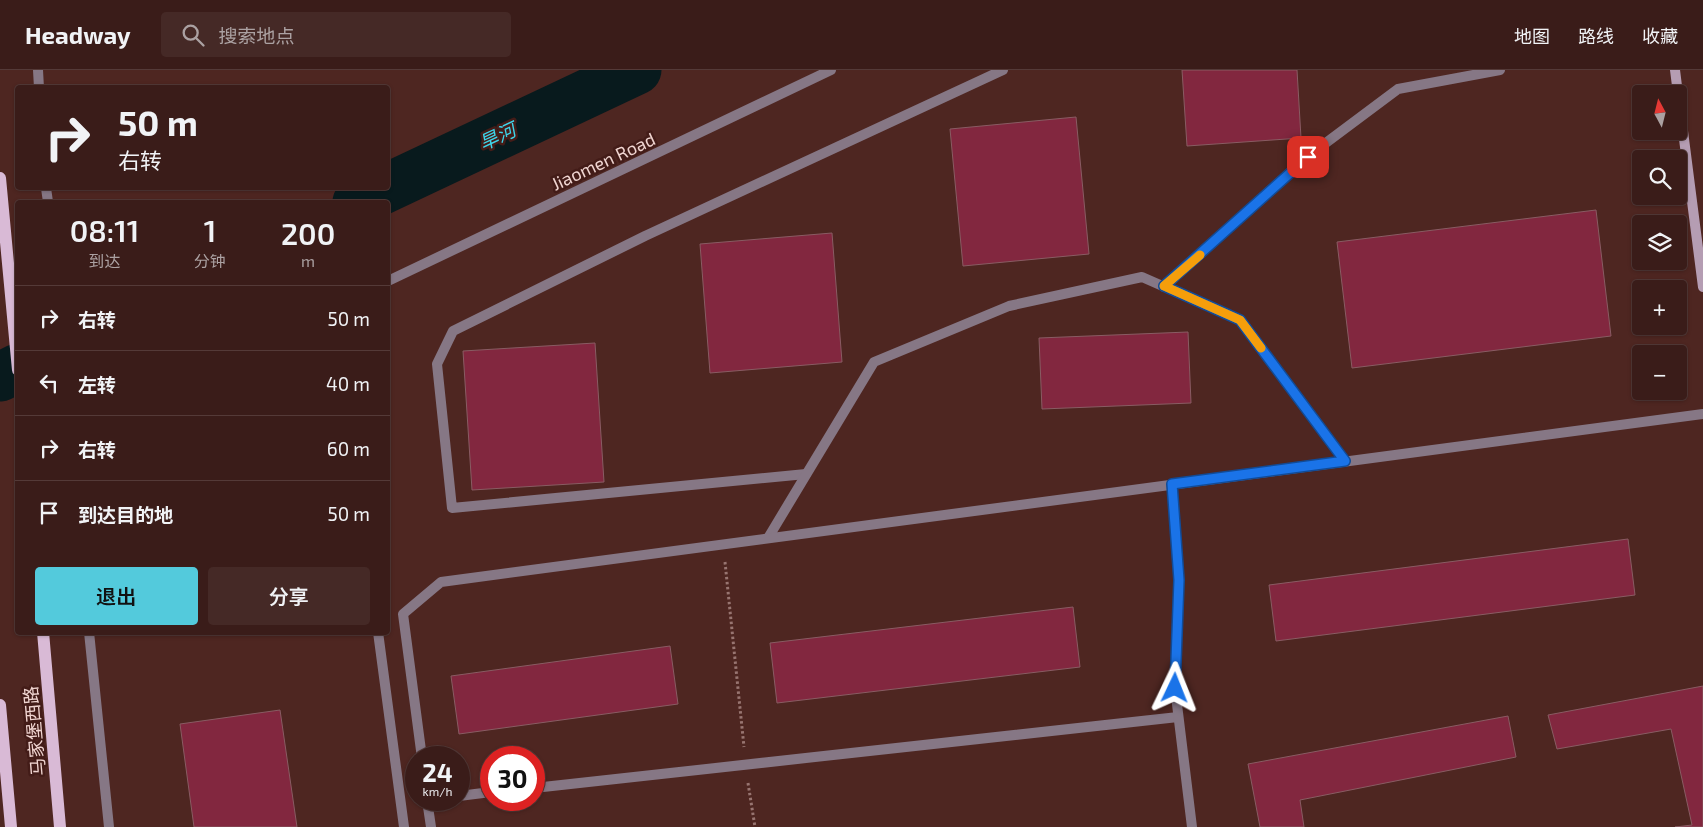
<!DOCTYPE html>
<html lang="zh">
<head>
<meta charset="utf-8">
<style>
	body { margin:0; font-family:"Exo 2","Noto Sans SC",sans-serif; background:#452926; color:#f1f3f6; height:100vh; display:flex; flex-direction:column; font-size:19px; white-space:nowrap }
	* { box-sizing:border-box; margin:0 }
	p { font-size:16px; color:#aba1a2 }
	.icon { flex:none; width:28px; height:28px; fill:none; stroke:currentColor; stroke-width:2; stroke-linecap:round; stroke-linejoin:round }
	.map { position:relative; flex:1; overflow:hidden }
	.panel { position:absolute; left:15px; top:130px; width:375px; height:435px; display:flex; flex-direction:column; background:#3a1c19; border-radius:5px; box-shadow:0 1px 4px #0004,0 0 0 1px #543a38 }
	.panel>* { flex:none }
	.banner { position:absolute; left:15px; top:15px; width:375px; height:105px; border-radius:5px; box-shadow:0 1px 4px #0004,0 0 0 1px #543a38; background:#3a1c19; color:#f1f3f6; overflow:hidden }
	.needle { width:32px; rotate:353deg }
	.controls { position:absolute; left:1632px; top:15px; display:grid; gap:10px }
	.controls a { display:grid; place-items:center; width:55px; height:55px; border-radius:5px; background:#3a1c19; box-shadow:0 1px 4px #0004,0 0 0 1px #543a38; font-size:25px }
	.speed { position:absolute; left:405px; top:676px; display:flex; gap:10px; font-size:25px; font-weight:700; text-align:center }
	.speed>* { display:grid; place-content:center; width:65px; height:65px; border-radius:50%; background:#3a1c19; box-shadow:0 1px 4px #0004,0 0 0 1px #543a38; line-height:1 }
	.speed small { font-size:12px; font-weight:400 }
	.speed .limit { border:8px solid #d22; background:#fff; color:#111 }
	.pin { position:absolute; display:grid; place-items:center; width:42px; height:42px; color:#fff; margin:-21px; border-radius:10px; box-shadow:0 2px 8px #0006 }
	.me { position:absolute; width:55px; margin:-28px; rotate:2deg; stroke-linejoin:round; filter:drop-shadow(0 0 4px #0008) }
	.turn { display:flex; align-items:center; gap:18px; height:105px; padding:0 20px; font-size:22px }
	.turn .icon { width:65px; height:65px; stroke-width:2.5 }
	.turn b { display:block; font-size:35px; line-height:42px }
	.eta { display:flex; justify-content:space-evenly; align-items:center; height:85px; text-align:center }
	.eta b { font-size:30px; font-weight:600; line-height:35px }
	.button { display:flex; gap:10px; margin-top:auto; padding:10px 20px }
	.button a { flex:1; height:58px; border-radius:5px; background:#53cadc; color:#111; font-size:20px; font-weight:600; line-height:58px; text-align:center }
	.button a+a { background:#452926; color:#f1f3f6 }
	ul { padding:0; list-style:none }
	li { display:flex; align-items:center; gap:15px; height:65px; padding:0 20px; border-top:1px solid #543a38 }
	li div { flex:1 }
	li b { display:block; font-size:19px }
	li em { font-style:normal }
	header { display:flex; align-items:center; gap:30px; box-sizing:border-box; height:70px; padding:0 25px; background:#3a1c19; border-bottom:1px solid #543a38 }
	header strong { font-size:24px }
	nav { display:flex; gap:28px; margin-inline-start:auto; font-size:18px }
	.search { width:350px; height:45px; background:#452926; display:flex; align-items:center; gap:12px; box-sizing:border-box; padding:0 18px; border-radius:5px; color:#aba1a2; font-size:19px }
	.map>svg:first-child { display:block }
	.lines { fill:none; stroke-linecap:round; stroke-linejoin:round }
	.river { stroke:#081a1d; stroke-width:49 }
	.building { fill:#82273f; stroke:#895c63 }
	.path { stroke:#987571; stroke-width:3; stroke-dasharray:2.5 2.5; stroke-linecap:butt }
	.service { stroke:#867785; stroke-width:10 }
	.minor { stroke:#867785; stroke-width:10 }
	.tertiary { stroke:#867785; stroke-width:10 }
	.secondary { stroke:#b59db3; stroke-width:10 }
	.primary { stroke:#d9bad6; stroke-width:12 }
	.route-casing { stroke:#114b97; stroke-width:12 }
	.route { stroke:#1a73e8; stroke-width:9 }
	.slow { stroke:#f59e0b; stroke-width:9 }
	.labels { text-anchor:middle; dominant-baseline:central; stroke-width:5; stroke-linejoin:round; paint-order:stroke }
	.street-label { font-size:18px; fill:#f0d5d1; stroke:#431c18 }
	.water-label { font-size:19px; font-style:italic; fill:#3dd5ea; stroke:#431c18 }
</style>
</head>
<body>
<header>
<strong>Headway</strong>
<div class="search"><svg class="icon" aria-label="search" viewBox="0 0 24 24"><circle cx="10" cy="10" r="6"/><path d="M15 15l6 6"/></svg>搜索地点</div>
<nav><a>地图</a><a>路线</a><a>收藏</a></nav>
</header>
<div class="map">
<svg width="1703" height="757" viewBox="0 0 1703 757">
	<rect width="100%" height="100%" fill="#4e2621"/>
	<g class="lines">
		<g class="river">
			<polyline points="357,132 637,0"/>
			<polyline points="0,307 18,298"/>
		</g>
	</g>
	<g class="building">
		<polygon points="1182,0 1297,0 1301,68 1187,76"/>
		<polygon points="1076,47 1089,184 963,196 950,59"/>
		<polygon points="1596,140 1611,266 1352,298 1337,172"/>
		<polygon points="832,163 842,292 710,303 700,174"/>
		<polygon points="1188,262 1191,333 1042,339 1039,268"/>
		<polygon points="595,273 604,412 472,420 463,281"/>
		<polygon points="1628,469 1635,525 1276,571 1269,515"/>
		<polygon points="1073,537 1080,597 777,633 770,573"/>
		<polygon points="670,576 678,634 459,664 451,606"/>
		<polygon points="1703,616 1703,757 1675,757 1692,755 1671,659 1557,679 1548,645"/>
		<polygon points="280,640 297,757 194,757 180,654"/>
		<polygon points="1508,646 1516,687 1300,730 1304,757 1260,757 1248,694"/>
	</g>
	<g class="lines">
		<g class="path">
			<polyline points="725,492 744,677"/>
			<polyline points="748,713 755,757"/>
		</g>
		<g class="service">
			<polyline points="1164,217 1307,87 1398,19 1500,0"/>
			<polyline points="806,404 452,438 437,294 453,261 645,166 1003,0"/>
			<polyline points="768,468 874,292 1009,236 1142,207 1240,250 1345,391"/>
			<polyline points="378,562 404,757"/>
			<polyline points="534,718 1178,647"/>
			<polyline points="459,726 491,722"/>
		</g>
		<g class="minor">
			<polyline points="1172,414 1179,510 1175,618 1192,757"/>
			<polyline points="422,688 403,544 441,512 1703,344"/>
			<polyline points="427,730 431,757"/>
		</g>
		<g class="tertiary">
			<polyline points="38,0 39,18"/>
			<polyline points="46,118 48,132"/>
			<polyline points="388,211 831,0"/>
			<polyline points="89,562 109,757"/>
		</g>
		<g class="secondary">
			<polyline points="1675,0 1678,24"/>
			<polyline points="1679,30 1703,217"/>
		</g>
		<g class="primary">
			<polyline points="0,108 18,300"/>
			<polyline points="43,562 60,757"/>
			<polyline points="0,635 11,757"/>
		</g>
	</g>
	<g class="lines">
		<defs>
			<polyline id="route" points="1175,618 1179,510 1172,414 1345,391 1240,250 1164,216 1308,87"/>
		</defs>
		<use href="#route" class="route-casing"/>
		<use href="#route" class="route"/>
		<polyline class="slow" points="1200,185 1164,216 1240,250 1261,278"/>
	</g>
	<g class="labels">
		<g class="street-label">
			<text transform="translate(603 91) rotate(-25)">Jiaomen Road</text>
			<text transform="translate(34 661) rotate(-95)">马家堡西路</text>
		</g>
		<g class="water-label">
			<text transform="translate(497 66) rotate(-25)">旱河</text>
		</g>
	</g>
</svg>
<div class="controls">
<a><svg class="needle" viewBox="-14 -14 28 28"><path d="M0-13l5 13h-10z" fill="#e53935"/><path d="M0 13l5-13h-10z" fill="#aba1a2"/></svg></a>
<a><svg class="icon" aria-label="search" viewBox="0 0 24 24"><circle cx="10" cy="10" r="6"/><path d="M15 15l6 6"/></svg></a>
<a><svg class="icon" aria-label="layers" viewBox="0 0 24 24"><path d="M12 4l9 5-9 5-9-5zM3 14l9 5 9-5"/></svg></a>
<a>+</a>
<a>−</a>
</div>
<div class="speed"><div>24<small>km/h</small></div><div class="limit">30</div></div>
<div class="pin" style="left:1308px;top:87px;background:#d93025"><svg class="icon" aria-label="arrive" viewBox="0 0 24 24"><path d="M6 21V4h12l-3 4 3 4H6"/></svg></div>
<svg class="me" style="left:1175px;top:618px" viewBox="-20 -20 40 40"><path d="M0-17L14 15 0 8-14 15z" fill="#1a73e8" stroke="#fff" stroke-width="4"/></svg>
<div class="banner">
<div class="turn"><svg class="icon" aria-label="right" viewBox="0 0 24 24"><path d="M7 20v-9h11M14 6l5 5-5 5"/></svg><div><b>50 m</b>右转</div></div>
</div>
<section class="panel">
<div class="eta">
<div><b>08:11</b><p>到达</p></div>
<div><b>1</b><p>分钟</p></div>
<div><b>200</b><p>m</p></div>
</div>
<ul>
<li><svg class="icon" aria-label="right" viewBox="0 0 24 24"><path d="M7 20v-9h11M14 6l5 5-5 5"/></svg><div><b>右转</b></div><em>50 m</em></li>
<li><svg class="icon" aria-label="left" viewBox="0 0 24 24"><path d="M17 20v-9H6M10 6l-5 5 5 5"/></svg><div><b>左转</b></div><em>40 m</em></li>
<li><svg class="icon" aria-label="right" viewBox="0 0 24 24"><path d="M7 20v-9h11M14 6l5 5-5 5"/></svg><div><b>右转</b></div><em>60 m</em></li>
<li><svg class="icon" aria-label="arrive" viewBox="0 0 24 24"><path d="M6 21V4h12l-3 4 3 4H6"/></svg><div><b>到达目的地</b></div><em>50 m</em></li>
</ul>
<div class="button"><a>退出</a><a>分享</a></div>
</section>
</div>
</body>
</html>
